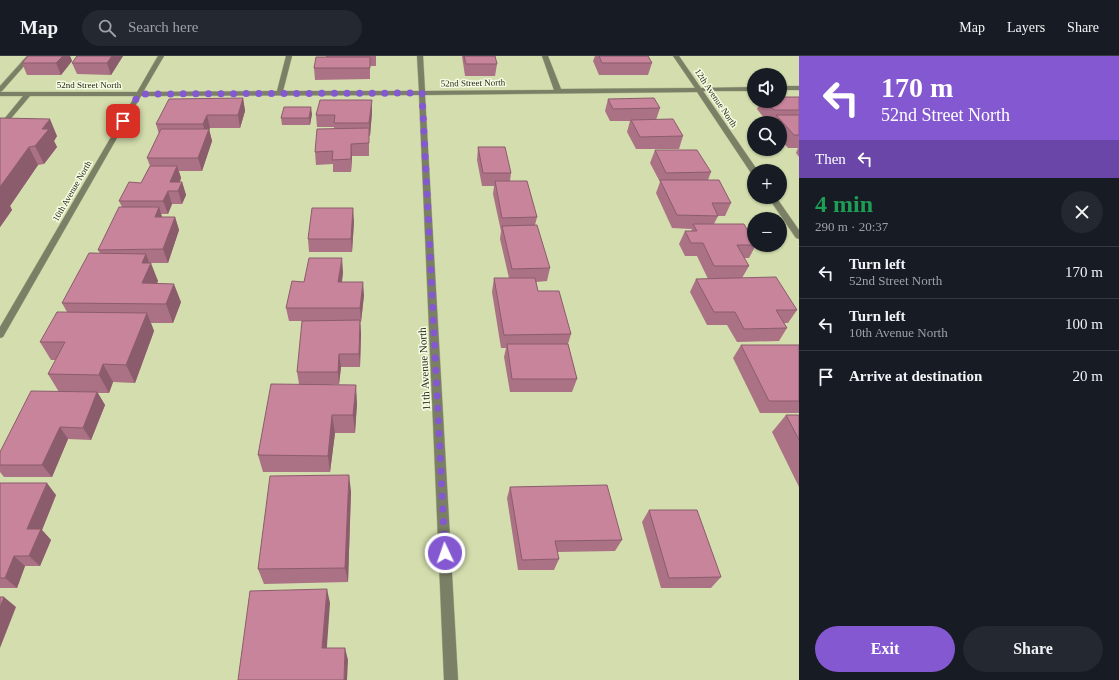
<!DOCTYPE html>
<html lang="en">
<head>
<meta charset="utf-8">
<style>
	body { margin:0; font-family:Georgia,serif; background:#242831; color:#f1f3f6; height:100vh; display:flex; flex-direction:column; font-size:15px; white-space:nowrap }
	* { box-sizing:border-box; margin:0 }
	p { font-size:13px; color:#9ea1a6 }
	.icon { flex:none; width:22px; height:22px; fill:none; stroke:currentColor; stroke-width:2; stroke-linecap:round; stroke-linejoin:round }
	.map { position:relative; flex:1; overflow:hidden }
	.details { display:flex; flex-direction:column; background:#171b24; width:320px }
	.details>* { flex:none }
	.banner { background:#8458d1; color:#fff; overflow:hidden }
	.buttons { position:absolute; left:747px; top:12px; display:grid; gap:8px }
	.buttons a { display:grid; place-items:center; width:40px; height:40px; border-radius:50%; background:#171b24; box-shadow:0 1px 3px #0004; font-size:20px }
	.pin { position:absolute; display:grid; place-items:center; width:34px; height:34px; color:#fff; margin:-17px; border-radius:8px; box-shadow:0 2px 6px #0006 }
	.me { position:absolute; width:44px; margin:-22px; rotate:357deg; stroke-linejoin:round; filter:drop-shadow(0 0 3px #0008) }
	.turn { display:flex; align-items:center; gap:14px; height:84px; padding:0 16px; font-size:18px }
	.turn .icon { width:52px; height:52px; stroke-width:2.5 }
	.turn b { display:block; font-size:28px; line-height:34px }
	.then { display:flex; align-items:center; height:38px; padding:0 16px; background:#0003; gap:8px; font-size:15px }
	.round { display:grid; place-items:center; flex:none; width:42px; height:42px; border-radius:21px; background:#242831 }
	.head { display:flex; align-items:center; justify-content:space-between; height:68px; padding:0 16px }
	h1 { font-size:24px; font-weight:700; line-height:30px; color:#1e9e55 }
	.button { display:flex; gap:8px; margin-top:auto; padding:8px 16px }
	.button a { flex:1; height:46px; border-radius:24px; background:#8458d1; color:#fff; font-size:16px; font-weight:700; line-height:46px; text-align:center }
	.button a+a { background:#242831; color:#f1f3f6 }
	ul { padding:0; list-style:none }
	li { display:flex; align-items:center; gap:12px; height:52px; padding:0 16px; border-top:1px solid #363941 }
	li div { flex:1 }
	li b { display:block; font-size:15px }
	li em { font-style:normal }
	header { display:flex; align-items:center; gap:24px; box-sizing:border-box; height:56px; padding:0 20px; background:#171b24; border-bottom:1px solid #363941 }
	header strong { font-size:19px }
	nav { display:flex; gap:22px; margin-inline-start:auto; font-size:14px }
	.search { width:280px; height:36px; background:#242831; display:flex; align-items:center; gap:10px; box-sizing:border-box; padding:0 14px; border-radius:22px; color:#9ea1a6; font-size:15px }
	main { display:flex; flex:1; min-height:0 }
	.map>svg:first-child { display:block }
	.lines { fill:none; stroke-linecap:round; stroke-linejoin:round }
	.minor-casing { stroke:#b2bb91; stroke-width:1 }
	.minor { fill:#7a7f65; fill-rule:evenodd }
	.wall { fill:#ab7285 }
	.shaded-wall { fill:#8b5c6c }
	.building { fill:#c7849b; stroke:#8b5c6c }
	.route { stroke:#8458d1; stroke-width:7; stroke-dasharray:0 12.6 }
	.labels { text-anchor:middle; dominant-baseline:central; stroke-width:3; stroke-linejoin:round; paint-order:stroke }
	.far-street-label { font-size:9px; fill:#1e2210; stroke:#f6fbe3 }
	.street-label { font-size:11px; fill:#1e2210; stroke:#f6fbe3 }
</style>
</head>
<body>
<header>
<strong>Map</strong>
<div class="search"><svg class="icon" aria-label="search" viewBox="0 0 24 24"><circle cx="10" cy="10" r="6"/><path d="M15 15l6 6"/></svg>Search here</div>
<nav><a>Map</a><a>Layers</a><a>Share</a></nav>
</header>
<main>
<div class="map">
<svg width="799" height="624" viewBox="0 0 799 624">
	<rect width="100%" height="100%" fill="#d3ddad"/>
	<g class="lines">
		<defs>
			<g id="minor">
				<polygon points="27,0 33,0 2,35 0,36 0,30"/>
				<polygon points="158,0 164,0 143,36 277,35 286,0 292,0 283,35 419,35 417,0 423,0 425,35 554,34 542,0 548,0 561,33 695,32 673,0 679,0 701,32 754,31 754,35 703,35 758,115 754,115 754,117 751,117 697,36 425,39 458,624 444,624 419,39 141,40 3,281 0,282 0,271 135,40 30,40 2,73 0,74 0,68 23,40 0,40 0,36 137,36"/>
				<rect x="780" y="30" width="19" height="4"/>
				<polygon points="768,141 776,141 799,174 799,183 796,182"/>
			</g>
		</defs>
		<use href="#minor" class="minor-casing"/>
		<use href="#minor" class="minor"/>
	</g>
	<g class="wall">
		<polygon points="28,0 70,0 72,5 61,19 27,19 22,7"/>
		<polygon points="77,0 123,0 111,19 77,18 72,7"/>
		<polygon points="326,0 376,0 376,10 370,10 370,23 315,24 314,12 326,1"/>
		<polygon points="462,0 495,0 497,8 495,20 465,20"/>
		<polygon points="595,0 648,0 652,7 648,19 599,19 593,5"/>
		<polygon points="799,41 799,101 796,97 798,92 788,92 780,83 780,67 768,67 757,53 761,45 780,45"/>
		<polygon points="243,42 245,55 240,72 210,72 209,73 212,85 202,115 179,115 181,122 180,126 182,126 186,139 182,148 172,148 168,158 161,158 162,161 175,161 179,174 168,207 149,207 158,225 157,227 181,246 173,267 151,267 154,275 135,327 113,326 109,337 98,337 105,349 91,384 68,383 52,421 4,421 0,416 0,396 59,336 48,318 56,304 51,304 40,286 67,256 62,247 100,197 98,194 122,151 119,145 141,127 150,110 147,102 159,78 156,68"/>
		<polygon points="608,43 660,52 656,64 683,80 679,93 636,93 627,76 630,65 610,65 605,55"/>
		<polygon points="372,56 370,80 369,80 369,100 352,100 351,116 333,116 333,108 316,109 315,96 334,73 334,71 317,71 316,59"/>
		<polygon points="312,58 310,69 282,69 281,62"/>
		<polygon points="0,62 57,80 54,85 57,91 44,108 38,109 10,150 12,154 0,171"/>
		<polygon points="478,91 511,117 510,125 537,161 535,169 550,212 547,225 536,226 538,235 571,278 568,288 577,323 572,336 510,336 504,301 506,292 501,292 492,236 494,222 509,222 500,183 501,175 493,138 494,130 482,130 477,104"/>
		<polygon points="655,94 711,116 708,124 731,147 725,160 718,160 714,168 756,189 749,202 744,202 749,210 742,222 797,254 788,267 784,267 787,272 779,285 737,286 727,269 707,269 690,236 696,223 708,223 697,200 685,200 679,188 685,175 691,175 692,173 672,172 656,137 660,126 650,107"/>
		<polygon points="354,165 352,196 309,196 308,183"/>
		<polygon points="343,216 342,226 364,239 361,266 360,266 361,278 360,311 341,311 339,328 324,329 357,347 355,377 335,377 330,416 263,416 258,399 299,328 297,316 320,265 289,265 286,252 304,226"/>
		<polygon points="741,289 799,289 799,357 760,357 733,302"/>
		<polygon points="786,359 799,359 799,431 772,376"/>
		<polygon points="0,427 56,439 42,474 51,484 40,510 25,510 17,532 0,532"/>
		<polygon points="510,431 622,484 615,495 557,496 559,503 554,514 518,514 507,442"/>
		<polygon points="351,435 348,526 264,528 258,513"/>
		<polygon points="649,454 721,521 711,532 661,532 642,466"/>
	</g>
	<g class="shaded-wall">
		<polygon points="63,0 70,0 72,5 61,19 56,7"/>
		<polygon points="112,0 123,0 111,19 107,7"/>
		<polygon points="243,42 245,55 240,72 238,59"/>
		<polygon points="372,44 372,56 370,80 369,67"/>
		<polygon points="311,51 312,58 310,69 309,62"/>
		<polygon points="207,59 210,72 207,80 209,73 212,85 202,115 198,102 206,81 203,68"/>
		<polygon points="50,63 57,80 54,85 57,91 44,108 35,90 42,73"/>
		<polygon points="351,88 352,100 351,116"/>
		<polygon points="29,91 38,109 10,150 12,154 0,171 0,131"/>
		<polygon points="177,110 181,122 176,135 170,126"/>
		<polygon points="182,126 186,139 182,148 178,135"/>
		<polygon points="168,135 172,148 168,158 163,145"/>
		<polygon points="159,151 163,164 155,161"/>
		<polygon points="353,152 354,165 352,196 351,183"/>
		<polygon points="175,161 179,174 168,207 163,193"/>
		<polygon points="146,198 150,209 151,207 158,225 149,246 142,227 142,207"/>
		<polygon points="342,202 343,216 340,239 338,226"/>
		<polygon points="363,226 364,239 361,266 360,252"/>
		<polygon points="174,228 181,246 173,267 166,248"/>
		<polygon points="147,257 154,275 135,327 126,309"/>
		<polygon points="360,264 361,278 360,311 359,298"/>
		<polygon points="339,298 341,311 339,328 338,316"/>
		<polygon points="103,308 113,326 109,337 99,319"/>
		<polygon points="356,329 357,347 355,377 353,359"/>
		<polygon points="97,336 105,349 91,384 83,372"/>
		<polygon points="332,359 335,377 330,416 328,400"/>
		<polygon points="60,371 68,383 52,421 42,409"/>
		<polygon points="349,419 351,435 348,526 345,512"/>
		<polygon points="47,427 56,439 42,474 51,484 40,510 29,500 27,473"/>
		<polygon points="14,500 25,510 17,532 5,522"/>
		<polygon points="327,533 330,547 326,604 322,592"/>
		<polygon points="4,541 16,551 0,592 0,551"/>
		<polygon points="345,592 348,604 347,624 344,624"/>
	</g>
	<g class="building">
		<polygon points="28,0 63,0 56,7 22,7"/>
		<polygon points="77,0 112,0 107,7 72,7"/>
		<polygon points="464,0 495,0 497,8 466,8"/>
		<polygon points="599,0 648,0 652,7 602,7"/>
		<polygon points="316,1 370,1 370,12 314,12"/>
		<polygon points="780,41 799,41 799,54 774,54 766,45 780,45"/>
		<polygon points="243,42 238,59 207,59 203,68 156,68 169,43"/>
		<polygon points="654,42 660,52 613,53 608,43"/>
		<polygon points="320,44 372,44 369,67 334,67 335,59 316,59"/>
		<polygon points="284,51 311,51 309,62 281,62"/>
		<polygon points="776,59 799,59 799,79 794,79"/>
		<polygon points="0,62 50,63 42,73 49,73 35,90 29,91 0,131"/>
		<polygon points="673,63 683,80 640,81 631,64"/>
		<polygon points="369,72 369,87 351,88 351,103 332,104 333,95 315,96 317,73"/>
		<polygon points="161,73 209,73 198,102 147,102"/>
		<polygon points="478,91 505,91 511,117 483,117"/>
		<polygon points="655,94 697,94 711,116 666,117"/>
		<polygon points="150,110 177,110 170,126 182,126 178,135 168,135 163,145 119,145 129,126 141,127"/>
		<polygon points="660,124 719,124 731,147 712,147 718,160 677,159"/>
		<polygon points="495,125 527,125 537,161 502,162"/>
		<polygon points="119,151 159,151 155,161 175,161 163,193 98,194"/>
		<polygon points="312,152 353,152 351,183 308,183"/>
		<polygon points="693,168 744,168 754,186 754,189 737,189 749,210 714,210 703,187 691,187 685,175 697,175"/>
		<polygon points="537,169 550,212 512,213 502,170"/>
		<polygon points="89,197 146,198 142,207 151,207 142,227 174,228 166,248 62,247"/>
		<polygon points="309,202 342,202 338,226 363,226 360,252 286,252 292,225 304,226"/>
		<polygon points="776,221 797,254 776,254 787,272 744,273 735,256 714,256 696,223"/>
		<polygon points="494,222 535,222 538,235 559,235 571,278 504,279"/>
		<polygon points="57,256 147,257 126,309 103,308 99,319 48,318 65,286 40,286"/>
		<polygon points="360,264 359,298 339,298 338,316 297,316 302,265"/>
		<polygon points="507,288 568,288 577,323 512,323"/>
		<polygon points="741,289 799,289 799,345 769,345"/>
		<polygon points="271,328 356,329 353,359 332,359 328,400 258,399"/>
		<polygon points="31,335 97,336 83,372 60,371 42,409 0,409 0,396"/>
		<polygon points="786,359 799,359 799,384"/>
		<polygon points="349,419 345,512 258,513 270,420"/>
		<polygon points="0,427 47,427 27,473 41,473 29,500 14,500 5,522 0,522"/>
		<polygon points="607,429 622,484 555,485 559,503 522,504 510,431"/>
		<polygon points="649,454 697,454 721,521 669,522"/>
		<polygon points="327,533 322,592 345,592 344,624 238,624 250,535"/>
		<polygon points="0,541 4,541 0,551"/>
	</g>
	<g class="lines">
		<polyline class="route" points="123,65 139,38 422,37 445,497"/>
	</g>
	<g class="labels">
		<g class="far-street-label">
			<text transform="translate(473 27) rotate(-1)">52nd Street North</text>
			<text x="89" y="29">52nd Street North</text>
			<text transform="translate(716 42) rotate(56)">12th Avenue North</text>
			<text transform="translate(72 135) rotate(-60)">10th Avenue North</text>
		</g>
		<g class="street-label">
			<text transform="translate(424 313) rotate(-93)">11th Avenue North</text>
		</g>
	</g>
</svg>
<div class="buttons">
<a><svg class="icon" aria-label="sound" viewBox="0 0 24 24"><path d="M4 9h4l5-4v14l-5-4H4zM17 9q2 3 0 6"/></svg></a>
<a><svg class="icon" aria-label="search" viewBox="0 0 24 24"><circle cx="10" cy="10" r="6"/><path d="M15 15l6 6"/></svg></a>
<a>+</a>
<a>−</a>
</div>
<div class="pin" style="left:123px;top:65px;background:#d93025"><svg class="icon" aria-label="arrive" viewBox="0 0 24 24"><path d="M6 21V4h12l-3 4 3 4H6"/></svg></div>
<svg class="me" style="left:445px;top:497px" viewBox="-20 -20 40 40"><circle r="17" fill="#8458d1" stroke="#fff" stroke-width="3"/><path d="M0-11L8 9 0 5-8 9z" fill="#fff"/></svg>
</div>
<section class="details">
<div class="banner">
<div class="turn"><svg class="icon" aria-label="left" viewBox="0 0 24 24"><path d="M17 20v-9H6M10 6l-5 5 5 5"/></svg><div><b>170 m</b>52nd Street North</div></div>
<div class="then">Then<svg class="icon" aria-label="left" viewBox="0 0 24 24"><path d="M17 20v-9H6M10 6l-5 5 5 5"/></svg></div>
</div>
<div class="head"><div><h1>4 min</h1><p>290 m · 20:37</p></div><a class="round"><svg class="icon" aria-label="close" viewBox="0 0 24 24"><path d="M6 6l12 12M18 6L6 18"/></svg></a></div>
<ul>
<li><svg class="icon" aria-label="left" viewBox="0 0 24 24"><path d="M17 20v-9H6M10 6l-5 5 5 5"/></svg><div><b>Turn left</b><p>52nd Street North</p></div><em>170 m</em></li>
<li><svg class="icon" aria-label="left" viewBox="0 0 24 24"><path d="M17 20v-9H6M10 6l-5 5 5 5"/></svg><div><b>Turn left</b><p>10th Avenue North</p></div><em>100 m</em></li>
<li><svg class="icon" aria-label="arrive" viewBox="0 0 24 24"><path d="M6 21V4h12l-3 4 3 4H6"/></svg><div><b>Arrive at destination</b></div><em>20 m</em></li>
</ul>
<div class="button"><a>Exit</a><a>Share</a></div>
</section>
</main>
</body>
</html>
